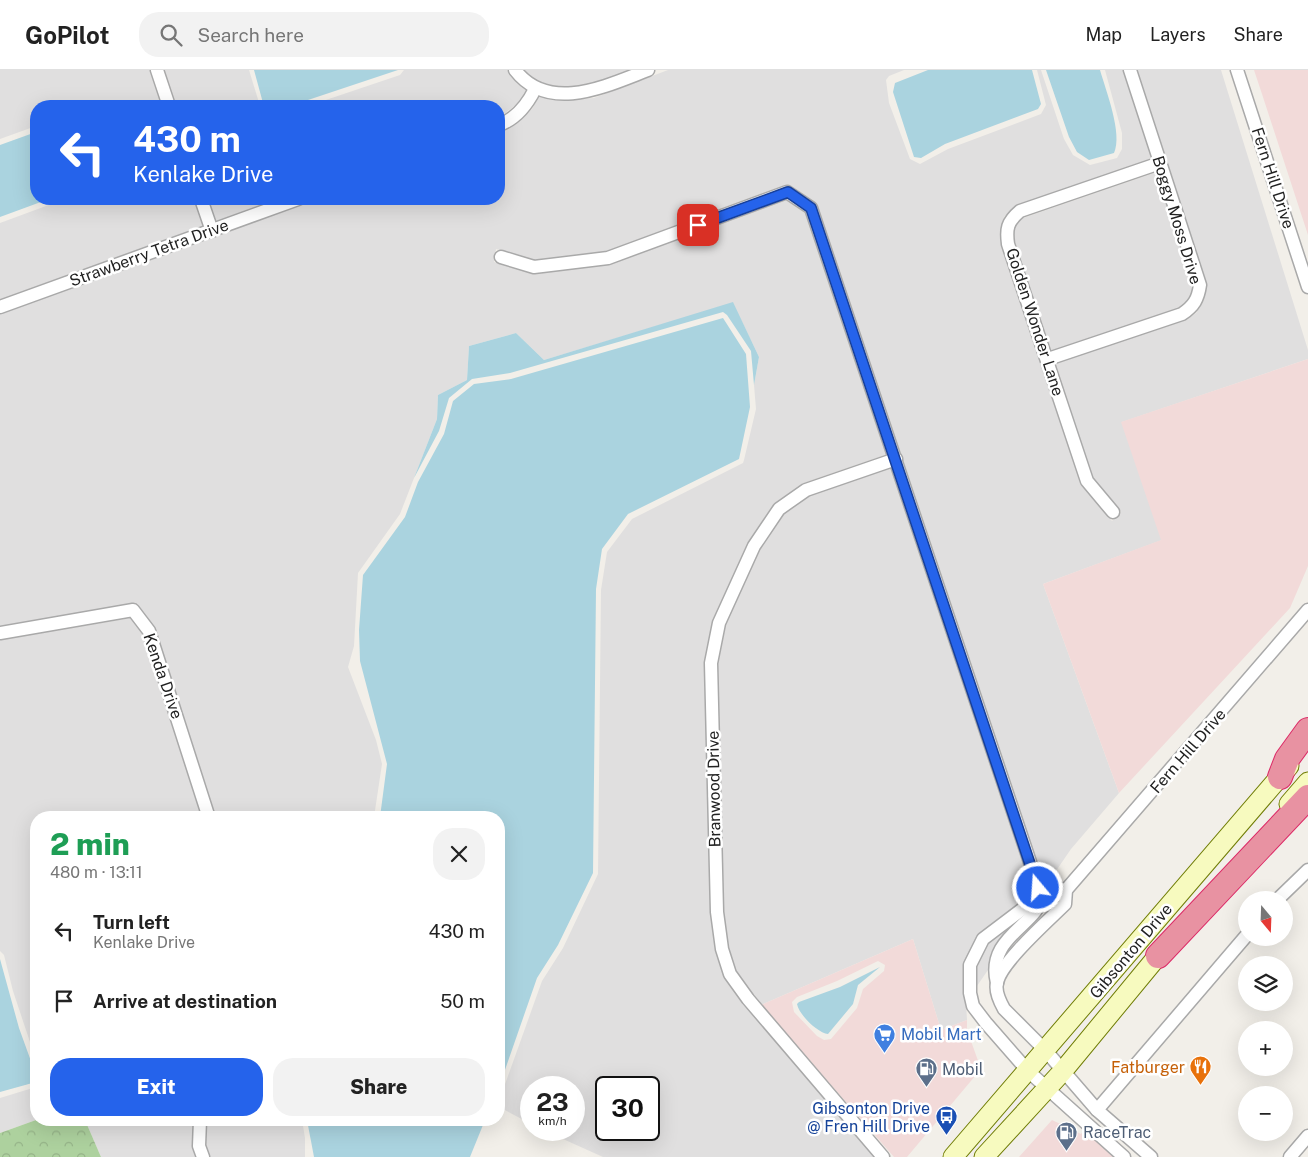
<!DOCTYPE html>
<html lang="en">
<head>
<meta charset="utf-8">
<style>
	body { margin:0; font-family:"Public Sans",sans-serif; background:#f2f2f2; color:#222; height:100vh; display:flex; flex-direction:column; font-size:19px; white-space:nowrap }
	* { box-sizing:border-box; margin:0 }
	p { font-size:16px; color:#767676 }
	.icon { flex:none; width:28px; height:28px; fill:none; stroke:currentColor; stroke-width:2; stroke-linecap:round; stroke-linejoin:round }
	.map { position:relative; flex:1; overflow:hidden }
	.panel { position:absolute; left:30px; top:741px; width:475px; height:315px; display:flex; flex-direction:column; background:#fff; border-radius:20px; box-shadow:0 5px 20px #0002 }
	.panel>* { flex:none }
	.banner { position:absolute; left:30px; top:30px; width:475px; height:105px; border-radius:20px; box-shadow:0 5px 20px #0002; background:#2563eb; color:#fff; overflow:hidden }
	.needle { width:32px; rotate:161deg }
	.fabs { position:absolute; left:1238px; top:821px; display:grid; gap:10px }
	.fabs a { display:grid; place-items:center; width:55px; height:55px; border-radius:50%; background:#fff; box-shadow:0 5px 20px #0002; font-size:25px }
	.speed { position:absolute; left:520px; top:1006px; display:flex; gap:10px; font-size:25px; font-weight:700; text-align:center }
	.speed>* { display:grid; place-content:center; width:65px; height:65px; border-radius:50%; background:#fff; box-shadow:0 5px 20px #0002; line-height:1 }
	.speed small { font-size:12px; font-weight:400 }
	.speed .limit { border:2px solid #111; border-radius:8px; background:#fff; color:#111 }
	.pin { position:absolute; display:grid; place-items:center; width:42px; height:42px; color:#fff; margin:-21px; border-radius:10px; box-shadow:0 2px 8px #0006 }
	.me { position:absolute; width:55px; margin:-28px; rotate:342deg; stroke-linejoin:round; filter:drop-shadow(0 0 4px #0008) }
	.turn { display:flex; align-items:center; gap:18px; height:105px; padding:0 20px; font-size:22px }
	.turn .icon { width:65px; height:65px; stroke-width:2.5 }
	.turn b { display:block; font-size:35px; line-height:42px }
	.round { display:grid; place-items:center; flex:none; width:52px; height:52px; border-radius:20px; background:#f2f2f2 }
	.summary { display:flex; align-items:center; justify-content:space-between; height:85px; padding:0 20px }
	h1 { font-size:30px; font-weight:800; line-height:38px; color:#1e9e55 }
	.button { display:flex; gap:10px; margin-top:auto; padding:10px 20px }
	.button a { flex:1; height:58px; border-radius:20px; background:#2563eb; color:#fff; font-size:20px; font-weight:800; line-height:58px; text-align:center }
	.button a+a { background:#f2f2f2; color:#222 }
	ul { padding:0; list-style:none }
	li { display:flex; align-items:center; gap:15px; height:70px; padding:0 20px }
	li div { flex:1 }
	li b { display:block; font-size:19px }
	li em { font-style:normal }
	header { display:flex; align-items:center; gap:30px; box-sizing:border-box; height:70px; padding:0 25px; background:#fff; border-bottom:1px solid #e0e0e0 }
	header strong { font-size:24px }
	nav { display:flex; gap:28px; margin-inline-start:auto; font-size:18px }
	.search { width:350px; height:45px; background:#f2f2f2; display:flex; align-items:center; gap:12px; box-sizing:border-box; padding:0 18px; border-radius:20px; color:#767676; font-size:19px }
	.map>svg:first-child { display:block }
	.residential { fill:#e0dfdf; fill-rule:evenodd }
	.commercial { fill:#f2dad9; fill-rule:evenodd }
	.forest { fill:url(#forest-crowns) }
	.water { fill:#aad3df }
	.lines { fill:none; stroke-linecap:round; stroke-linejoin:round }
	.minor-casing { stroke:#a9a9a9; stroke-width:15 }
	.secondary-casing { stroke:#707d05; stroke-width:21 }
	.motorway-casing { stroke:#dc2a67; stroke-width:26 }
	.minor { stroke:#fff; stroke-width:12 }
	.secondary { stroke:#f7fabf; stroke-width:19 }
	.motorway { stroke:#e892a2; stroke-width:24 }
	.route-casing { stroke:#184099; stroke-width:12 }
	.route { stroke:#2563eb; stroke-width:9 }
	.labels { text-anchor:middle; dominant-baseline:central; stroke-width:5; stroke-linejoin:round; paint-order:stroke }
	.street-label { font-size:16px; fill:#222; stroke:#fff }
	.shop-label { font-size:16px; fill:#366cbe; stroke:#fff; text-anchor:start }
	.food-label { font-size:16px; fill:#c56008; stroke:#fff; text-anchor:end }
	.service-label { font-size:16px; fill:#4e5e75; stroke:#fff; text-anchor:start }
	.transit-label { font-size:16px; fill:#164399; stroke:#fff; text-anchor:end }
</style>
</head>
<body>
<header>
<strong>GoPilot</strong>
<div class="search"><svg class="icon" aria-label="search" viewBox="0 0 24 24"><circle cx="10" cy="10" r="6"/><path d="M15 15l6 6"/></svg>Search here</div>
<nav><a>Map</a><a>Layers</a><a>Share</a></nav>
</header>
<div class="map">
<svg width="1308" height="1087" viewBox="0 0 1308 1087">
	<defs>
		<pattern id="forest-crowns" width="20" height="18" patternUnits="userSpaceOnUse" patternTransform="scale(1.25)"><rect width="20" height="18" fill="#add19e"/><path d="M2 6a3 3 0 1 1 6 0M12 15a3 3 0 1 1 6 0" fill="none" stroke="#95b388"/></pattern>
	</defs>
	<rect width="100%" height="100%" fill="#f2efe9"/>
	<g class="residential">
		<polygon points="0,0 150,0 163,36 36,36 36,56 0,69"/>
		<polygon points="163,0 249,0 260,36 175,36"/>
		<polygon points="404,0 507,0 517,12 527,20 523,29 499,48 499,36 308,36 400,5"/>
		<polygon points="523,0 629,0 590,15 562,17 537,12"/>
		<path d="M668,0H904L889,6L886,10L889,33L910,89L920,94L948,79L1041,44L1046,35L1037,0H1041L1064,69L1073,85L1090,95L1117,88L1122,79V63L1105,0H1124L1152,89L1018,135L1004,147L1000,161L1002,176L1081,413L1112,451L1121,442L1092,408L1055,293L1186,250L1196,243L1203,232L1206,217L1137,0H1221L1308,280V289L1122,352L1162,470L1043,514L1119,723L1071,779L1045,817L904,393L814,133L791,116L785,115L607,181L534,190L496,179L494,192L535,204L610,194L787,129L806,142L888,384L804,413L774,435L749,472L713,550L705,593L716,879L875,1087H603L543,1060H574V1018H531V1054L499,1037V1031L542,911L563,878L598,804L601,520L607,482L632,449L743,393L744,390L756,339L754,315L759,287L733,233L544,290L516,263L469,276L467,310L438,325L437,349L400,444L358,503L354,576L348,597L376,670L382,694L374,747H215L155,559L138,536L132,534L0,556V244L318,129H499V63L509,59L532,39L539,26L563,30L594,28ZM606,1018H649V1060H606Z"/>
		<polygon points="1157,102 1194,216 1193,225 1179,238 1051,281 1014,173 1012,162 1015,154 1023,148"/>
		<polygon points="65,129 194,129 204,156 0,230 0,153"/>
		<polygon points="207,129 279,129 215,152"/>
		<polygon points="893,397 979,660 1038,827 966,932 967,950 941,960 913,869 761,935 736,901 728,878 723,841 717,594 724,556 759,480 783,444 809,426"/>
		<polygon points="131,548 144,564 202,747 36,748 36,990 13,921 4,885 0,881 0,570"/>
		<polygon points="36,1017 36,1050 0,1063 0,1028"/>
		<polygon points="85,1050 194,1050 197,1087 101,1087"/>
		<polygon points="206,1050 302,1050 305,1068 305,1087 209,1087 206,1075"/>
	</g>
	<g class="commercial">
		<polygon points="1254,0 1308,0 1308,165 1262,24"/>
		<polygon points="1308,289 1308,496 1290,538 1119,723 1043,514 1161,470 1121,352"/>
		<path d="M913,869L941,960L967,950V960L981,999L907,1087H894L761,935ZM878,891L885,895L884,901L863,919L857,938L831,969L824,970L817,966L794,942L792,932L797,927L837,911Z"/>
		<polygon points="1052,1050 1081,1064 1084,1060 1116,1087 1019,1087"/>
	</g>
	<polygon class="forest" points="36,1050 85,1050 101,1087 0,1087 0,1063"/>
	<g class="water">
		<polygon points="254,0 398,0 290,36 268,36 263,33"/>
		<polygon points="928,0 1032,0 1041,34 1038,39 945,74 921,88 914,87 893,22 895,13"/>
		<path d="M1046,0H1100C1106,21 1123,64 1114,83L1089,90L1077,82L1069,67Z"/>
		<polygon points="36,62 36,129 49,129 0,147 0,75"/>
		<polygon points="733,232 759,287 754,315 751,281 727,245 723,242 510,303 472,309 449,328 439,361 414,408 437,349 438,325 467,310 469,276 516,263 544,290"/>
		<polygon points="723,248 746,284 750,337 739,389 628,444 602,479 596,519 593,803 558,875 537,908 499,1017 499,748 380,747 387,694 360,591 359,560 363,505 405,447 418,412 444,364 453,331 474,314 511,309"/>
		<polygon points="0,889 19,958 36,1005 36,1012 0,1022"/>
		<path d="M880,897L858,915L853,934L828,964C818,963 799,945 797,934L799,932L840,917Z"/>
		<polygon points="307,1050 485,1050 470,1087 314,1087"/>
	</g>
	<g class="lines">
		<defs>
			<g id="minor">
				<polyline points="157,0 169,36"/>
				<path d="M515,0C549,44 606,16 648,0"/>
				<polyline points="1237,0 1308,217"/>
				<path d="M499,55C516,49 527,35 535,19"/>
				<polyline points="201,129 212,161"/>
				<path d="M501,187L534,197L608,188L787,122L811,138L1041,825C1042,854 985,865 997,913"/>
				<polyline points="0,237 298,129"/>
				<path d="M1048,289L1182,244C1194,236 1198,229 1200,215L1130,0"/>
				<path d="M1113,442L1087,411L1008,174C1006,159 1007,152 1020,141L1160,93"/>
				<polyline points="0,563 133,540 149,561 209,748"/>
				<polyline points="1066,820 1054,818 1041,825 983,869 970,895 970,923 973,936 986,953 1028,1001 1124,1087"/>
				<polyline points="1277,830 1308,800"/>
				<polyline points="1097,1040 1246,866"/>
				<polyline points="200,1050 199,1076 203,1087"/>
				<polyline points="883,1087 748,929 730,904 722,879 717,842 711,593 719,553 754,476 779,439 806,420 896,389"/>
				<path d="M1151,1087L1097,1040L1046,981L1004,939C1000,932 995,921 997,913C1000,893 1049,850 1065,834L1066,820L1308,540"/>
				<polyline points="1290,1087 1308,1066"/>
			</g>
			<g id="secondary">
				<polyline points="1289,734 1308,712"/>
				<polyline points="953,1087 1289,696"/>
				<polyline points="984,1087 1062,1002 1166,876"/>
			</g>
			<g id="motorway">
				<polyline points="1280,707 1287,689 1308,660"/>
				<polyline points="1158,886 1308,727"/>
			</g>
		</defs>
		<use href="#minor" class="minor-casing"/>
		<use href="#secondary" class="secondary-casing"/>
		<use href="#motorway" class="motorway-casing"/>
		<use href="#minor" class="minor"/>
		<use href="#secondary" class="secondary"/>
		<use href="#motorway" class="motorway"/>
	</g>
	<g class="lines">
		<defs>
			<polyline id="route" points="698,155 788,122 811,138 1038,818"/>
		</defs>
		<use href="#route" class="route-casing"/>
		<use href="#route" class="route"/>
	</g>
	<defs>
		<symbol id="supermarket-pin" viewBox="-11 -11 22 30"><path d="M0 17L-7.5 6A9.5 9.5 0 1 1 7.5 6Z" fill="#3f7fe0" stroke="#fff"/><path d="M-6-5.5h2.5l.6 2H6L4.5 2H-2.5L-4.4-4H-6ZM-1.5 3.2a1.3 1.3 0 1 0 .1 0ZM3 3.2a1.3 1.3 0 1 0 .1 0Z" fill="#fff"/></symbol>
		<symbol id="restaurant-pin" viewBox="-11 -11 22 30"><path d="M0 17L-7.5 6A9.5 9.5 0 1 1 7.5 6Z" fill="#e8710a" stroke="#fff"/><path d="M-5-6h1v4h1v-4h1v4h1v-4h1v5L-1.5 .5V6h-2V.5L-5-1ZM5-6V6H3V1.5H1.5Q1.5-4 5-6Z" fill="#fff"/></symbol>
		<symbol id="fuel-pin" viewBox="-11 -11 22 30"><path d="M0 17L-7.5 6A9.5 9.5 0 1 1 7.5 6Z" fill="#5c6f8a" stroke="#fff"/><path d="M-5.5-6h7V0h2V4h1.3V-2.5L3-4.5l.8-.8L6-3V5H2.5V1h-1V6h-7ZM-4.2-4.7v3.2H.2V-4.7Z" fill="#fff"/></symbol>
		<symbol id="bus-pin" viewBox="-11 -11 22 30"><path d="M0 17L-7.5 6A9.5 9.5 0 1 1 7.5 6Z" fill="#1a4fb4" stroke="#fff"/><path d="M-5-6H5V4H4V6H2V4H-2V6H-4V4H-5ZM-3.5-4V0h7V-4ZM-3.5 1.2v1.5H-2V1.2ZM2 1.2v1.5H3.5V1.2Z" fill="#fff"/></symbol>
	</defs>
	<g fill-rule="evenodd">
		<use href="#supermarket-pin" x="872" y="952" width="25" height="34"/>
		<use href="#restaurant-pin" x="1188" y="984" width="25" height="34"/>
		<use href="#fuel-pin" x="914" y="986" width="25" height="34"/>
		<use href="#bus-pin" x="934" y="1034" width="25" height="34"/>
		<use href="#fuel-pin" x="1054" y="1050" width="25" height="34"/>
	</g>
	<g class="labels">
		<g class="street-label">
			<text transform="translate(1273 108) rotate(72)">Fern Hill Drive</text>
			<text transform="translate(1177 150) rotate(73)">Boggy Moss Drive</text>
			<text transform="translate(149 183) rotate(-20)">Strawberry Tetra Drive</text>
			<text transform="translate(1035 252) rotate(72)">Golden Wonder Lane</text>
			<text transform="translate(163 606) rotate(71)">Kenda Drive</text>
			<text transform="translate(1188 681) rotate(-49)">Fern Hill Drive</text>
			<text transform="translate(714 719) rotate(-91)">Branwood Drive</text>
			<text transform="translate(1131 881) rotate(-50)">Gibsonton Drive</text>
		</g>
		<g class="shop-label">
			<text x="901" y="964">Mobil Mart</text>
		</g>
		<g class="food-label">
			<text x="1185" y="997">Fatburger</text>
		</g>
		<g class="service-label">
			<text x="942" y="999">Mobil</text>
			<text x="1083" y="1062">RaceTrac</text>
		</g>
		<g class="transit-label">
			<text x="930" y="1038">Gibsonton Drive<tspan x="930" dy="18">@ Fren Hill Drive</tspan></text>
		</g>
	</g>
</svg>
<div class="fabs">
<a><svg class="needle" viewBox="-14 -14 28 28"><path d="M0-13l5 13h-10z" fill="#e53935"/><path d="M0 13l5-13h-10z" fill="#767676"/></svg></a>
<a><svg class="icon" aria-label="layers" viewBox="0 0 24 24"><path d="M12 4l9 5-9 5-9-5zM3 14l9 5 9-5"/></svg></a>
<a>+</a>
<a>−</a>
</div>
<div class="speed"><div>23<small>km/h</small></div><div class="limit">30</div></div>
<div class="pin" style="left:698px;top:155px;background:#d93025"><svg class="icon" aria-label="arrive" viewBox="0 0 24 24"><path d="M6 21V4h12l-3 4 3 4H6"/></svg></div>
<svg class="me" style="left:1038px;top:818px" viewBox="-20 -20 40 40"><circle r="17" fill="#2563eb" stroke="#fff" stroke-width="3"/><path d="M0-11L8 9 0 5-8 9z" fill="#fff"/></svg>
<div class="banner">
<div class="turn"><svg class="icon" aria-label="left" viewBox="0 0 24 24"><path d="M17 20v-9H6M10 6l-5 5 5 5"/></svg><div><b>430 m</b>Kenlake Drive</div></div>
</div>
<section class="panel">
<div class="summary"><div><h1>2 min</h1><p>480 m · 13:11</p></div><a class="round"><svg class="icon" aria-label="close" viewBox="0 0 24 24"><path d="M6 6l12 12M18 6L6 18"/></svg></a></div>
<ul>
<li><svg class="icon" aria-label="left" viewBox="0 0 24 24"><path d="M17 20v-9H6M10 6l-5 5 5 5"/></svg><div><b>Turn left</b><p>Kenlake Drive</p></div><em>430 m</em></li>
<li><svg class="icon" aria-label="arrive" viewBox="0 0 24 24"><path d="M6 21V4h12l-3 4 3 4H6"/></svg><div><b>Arrive at destination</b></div><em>50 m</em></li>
</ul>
<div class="button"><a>Exit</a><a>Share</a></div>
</section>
</div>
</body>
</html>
